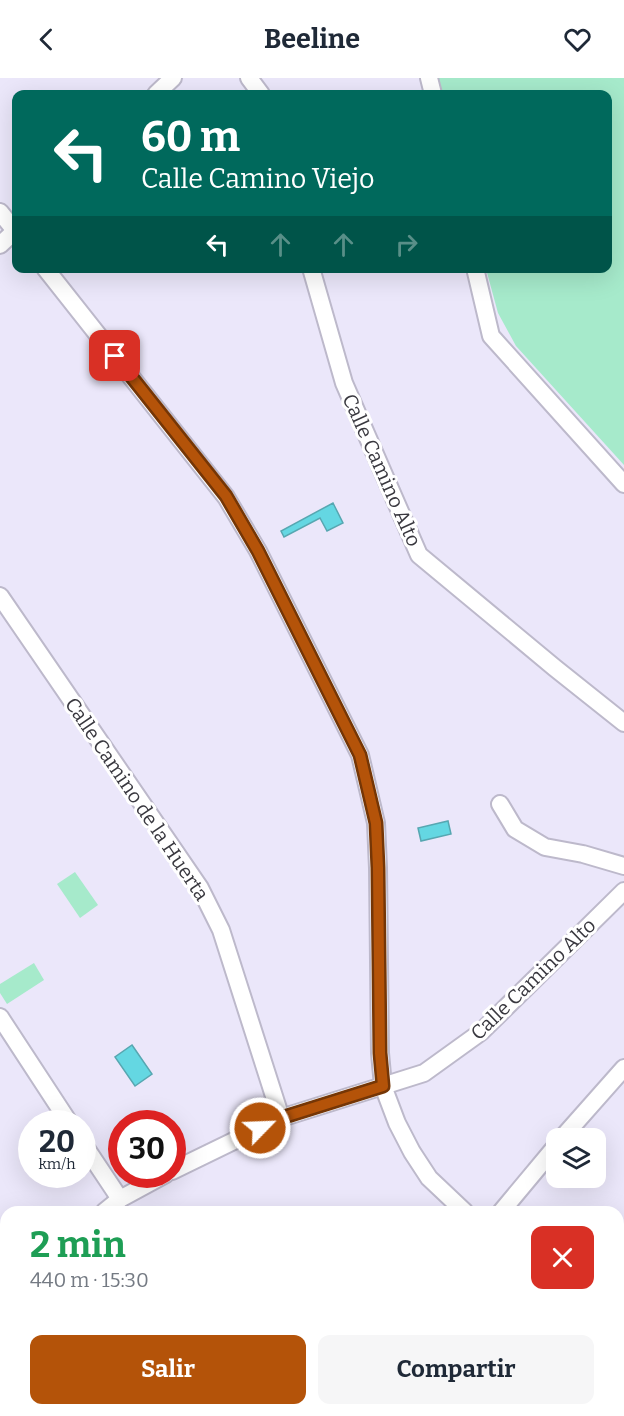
<!DOCTYPE html>
<html lang="es">
<head>
<meta charset="utf-8">
<style>
	body { margin:0; font-family:Bitter,serif; background:#f6f6f7; color:#1f2937; height:100vh; display:flex; flex-direction:column; font-size:22px; white-space:nowrap }
	* { box-sizing:border-box; margin:0 }
	p { font-size:20px; color:#747a83 }
	.icon { flex:none; width:33px; height:33px; fill:none; stroke:currentColor; stroke-width:2; stroke-linecap:round; stroke-linejoin:round }
	.map { position:relative; flex:1; overflow:hidden }
	.drawer { position:absolute; left:0px; top:1128px; width:624px; height:210px; display:flex; flex-direction:column; background:#fff; border-radius:18px 18px 0 0; box-shadow:0 6px 24px #0002 }
	.drawer>* { flex:none }
	.guide { position:absolute; left:12px; top:12px; width:600px; height:183px; border-radius:12px; box-shadow:0 6px 24px #0002; background:#00695c; color:#fff; overflow:hidden }
	.controls { position:absolute; left:546px; top:1050px; display:grid; gap:12px }
	.controls a { display:grid; place-items:center; width:60px; height:60px; border-radius:12px; background:#fff; box-shadow:0 6px 24px #0002; font-size:30px }
	.speed { position:absolute; left:18px; top:1032px; display:flex; gap:12px; font-size:30px; font-weight:700; text-align:center }
	.speed>* { display:grid; place-content:center; width:78px; height:78px; border-radius:50%; background:#fff; box-shadow:0 6px 24px #0002; line-height:1 }
	.speed small { font-size:15px; font-weight:400 }
	.speed .limit { border:9px solid #d22; background:#fff; color:#111 }
	.pin { position:absolute; display:grid; place-items:center; width:51px; height:51px; color:#fff; margin:-26px; border-radius:12px; box-shadow:0 3px 9px #0006 }
	.me { position:absolute; width:66px; margin:-33px; rotate:66deg; stroke-linejoin:round; filter:drop-shadow(0 0 4px #0008) }
	.turn { display:flex; align-items:center; gap:21px; height:126px; padding:0 30px; font-size:27px }
	.turn .icon { width:78px; height:78px; stroke-width:2.5 }
	.turn b { display:block; font-size:42px; line-height:51px }
	.lanes { display:flex; align-items:center; height:57px; padding:0 30px; background:#0003; justify-content:center; gap:30px; direction:ltr }
	.lanes .off { opacity:.35 }
	.round { display:grid; place-items:center; flex:none; width:63px; height:63px; border-radius:12px; background:#f6f6f7 }
	.summary { display:flex; align-items:center; justify-content:space-between; height:102px; padding:0 30px }
	h1 { font-size:36px; font-weight:700; line-height:45px; color:#1e9e55 }
	.button { display:flex; gap:12px; margin-top:auto; padding:12px 30px }
	.button a { flex:1; height:69px; border-radius:12px; background:#b45309; color:#fff; font-size:24px; font-weight:700; line-height:69px; text-align:center }
	.button a+a { background:#f6f6f7; color:#1f2937 }
	header { display:flex; justify-content:space-between; align-items:center; height:78px; padding:0 30px; background:#fff; font-size:27px; font-weight:700 }
	.map>svg:first-child { display:block }
	.green { fill:#a6eacb }
	.water { fill:#64d7e2; stroke:#57a7b1; stroke-width:1.5 }
	.lines { fill:none; stroke-linecap:round; stroke-linejoin:round }
	.street-casing { stroke:#bdb9cb; stroke-width:20 }
	.street { stroke:#fff; stroke-width:16 }
	.route-casing { stroke:#753606; stroke-width:15 }
	.route { stroke:#b45309; stroke-width:10 }
	.labels { text-anchor:middle; dominant-baseline:central; stroke-width:6; stroke-linejoin:round; paint-order:stroke }
	.street-label { font-size:20px; fill:#39383f; stroke:#fff }
</style>
</head>
<body>
<header><svg class="icon" aria-label="back" viewBox="0 0 24 24"><path d="M15 5l-7 7 7 7"/></svg>Beeline<svg class="icon" aria-label="heart" viewBox="0 0 24 24"><path d="M12 20l-8-8c-3-5 5-10 8-4 3-6 11-1 8 4z"/></svg></header>
<div class="map">
<svg width="624" height="1338" viewBox="0 0 624 1338">
	<rect width="100%" height="100%" fill="#ebe7fa"/>
	<g class="green">
		<polygon points="437,0 624,0 624,387 516,268 498,235 486,191 608,190 608,16 441,16"/>
		<polygon points="75,794 98,827 80,840 57,806"/>
		<polygon points="34,885 44,902 7,926 0,915 0,906"/>
	</g>
	<g class="water">
		<polygon points="333,425 343,445 327,453 320,440 284,459 281,453"/>
		<polygon points="448,743 451,756 421,763 418,750"/>
		<polygon points="132,967 152,996 135,1008 115,979"/>
	</g>
	<g class="lines">
		<defs>
			<g id="street">
				<polyline points="249,0 261,16"/>
				<polyline points="429,0 433,16"/>
				<polyline points="156,16 173,0"/>
				<polyline points="0,134 16,154"/>
				<polyline points="0,167 16,152"/>
				<polyline points="45,190 226,419 258,473 360,677 376,745 378,790 380,975 383,1008 397,1045 412,1074 429,1100 465,1134"/>
				<polyline points="311,190 344,305 419,477 555,590 624,645"/>
				<polyline points="475,190 491,258 624,406"/>
				<polyline points="0,518 200,810 221,852 281,1040"/>
				<polyline points="500,726 515,751 545,769 583,776 624,788"/>
				<polyline points="0,939 70,1046"/>
				<polyline points="562,1060 624,990"/>
				<polyline points="82,1064 120,1121"/>
				<polyline points="172,1093 281,1040 424,995 481,954 624,813"/>
				<polyline points="104,1134 120,1121 166,1096"/>
				<polyline points="501,1134 556,1068"/>
				<polyline points="0,1221 6,1216"/>
				<polyline points="0,1298 6,1304"/>
				<polyline points="618,1302 624,1302"/>
				<polyline points="618,1321 624,1320"/>
				<polyline points="30,1332 36,1338"/>
				<polyline points="185,1332 189,1338"/>
				<polyline points="368,1332 371,1338"/>
				<polyline points="572,1332 574,1338"/>
				<polyline points="298,1338 305,1332"/>
			</g>
		</defs>
		<use href="#street" class="street-casing"/>
		<use href="#street" class="street"/>
	</g>
	<g class="lines">
		<defs>
			<polyline id="route" points="115,278 226,418 258,473 360,677 376,745 378,790 380,975 383,1008 281,1040 260,1050"/>
		</defs>
		<use href="#route" class="route-casing"/>
		<use href="#route" class="route"/>
	</g>
	<g class="labels">
		<g class="street-label">
			<text transform="translate(382 392) rotate(66)">Calle Camino Alto</text>
			<text transform="translate(137 721) rotate(56)">Calle Camino de la Huerta</text>
			<text transform="translate(533 901) rotate(-44)">Calle Camino Alto</text>
		</g>
	</g>
</svg>
<div class="controls">
<a><svg class="icon" aria-label="layers" viewBox="0 0 24 24"><path d="M12 4l9 5-9 5-9-5zM3 14l9 5 9-5"/></svg></a>
</div>
<div class="speed"><div>20<small>km/h</small></div><div class="limit">30</div></div>
<div class="pin" style="left:115px;top:278px;background:#d93025"><svg class="icon" aria-label="arrive" viewBox="0 0 24 24"><path d="M6 21V4h12l-3 4 3 4H6"/></svg></div>
<svg class="me" style="left:260px;top:1050px" viewBox="-20 -20 40 40"><circle r="17" fill="#b45309" stroke="#fff" stroke-width="3"/><path d="M0-11L8 9 0 5-8 9z" fill="#fff"/></svg>
<div class="guide">
<div class="turn"><svg class="icon" aria-label="left" viewBox="0 0 24 24"><path d="M17 20v-9H6M10 6l-5 5 5 5"/></svg><div><b>60 m</b>Calle Camino Viejo</div></div>
<div class="lanes"><svg class="icon" aria-label="left" viewBox="0 0 24 24"><path d="M17 20v-9H6M10 6l-5 5 5 5"/></svg><svg class="icon off" aria-label="ahead" viewBox="0 0 24 24"><path d="M12 20V5M6 11l6-6 6 6"/></svg><svg class="icon off" aria-label="ahead" viewBox="0 0 24 24"><path d="M12 20V5M6 11l6-6 6 6"/></svg><svg class="icon off" aria-label="right" viewBox="0 0 24 24"><path d="M7 20v-9h11M14 6l5 5-5 5"/></svg></div>
</div>
<section class="drawer">
<div class="summary"><div><h1>2 min</h1><p>440 m · 15:30</p></div><a class="round" style="background:#d93025;color:#fff"><svg class="icon" aria-label="close" viewBox="0 0 24 24"><path d="M6 6l12 12M18 6L6 18"/></svg></a></div>
<div class="button"><a>Salir</a><a>Compartir</a></div>
</section>
</div>
</body>
</html>
